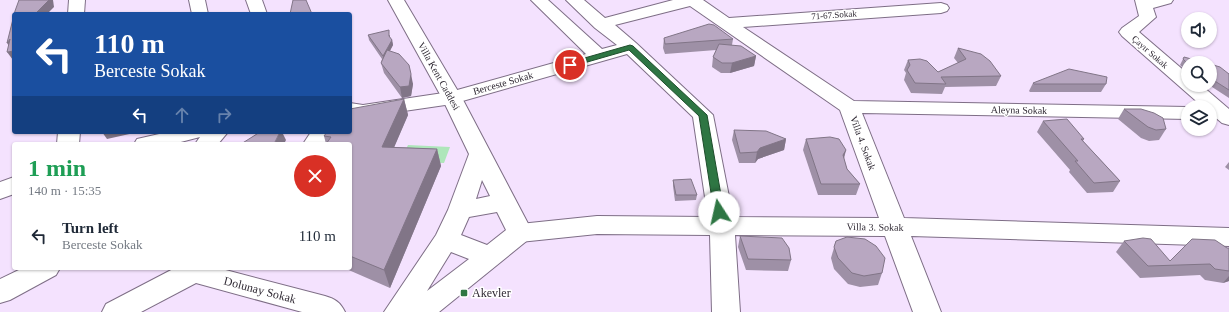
<!DOCTYPE html>
<html lang="en">
<head>
<meta charset="utf-8">
<style>
	body { margin:0; font-family:"Times New Roman",serif; background:#f2f2f3; color:#1f2937; height:100vh; display:flex; flex-direction:column; font-size:15px; white-space:nowrap }
	* { box-sizing:border-box; margin:0 }
	p { font-size:13px; color:#747a83 }
	.icon { flex:none; width:22px; height:22px; fill:none; stroke:currentColor; stroke-width:2; stroke-linecap:round; stroke-linejoin:round }
	.map { position:relative; flex:1; overflow:hidden }
	.drawer { position:absolute; left:12px; top:142px; width:340px; height:128px; display:flex; flex-direction:column; background:#fff; border-radius:4px; box-shadow:0 1px 3px #0004 }
	.drawer>* { flex:none }
	.banner { position:absolute; left:12px; top:12px; width:340px; height:122px; border-radius:4px; box-shadow:0 1px 3px #0004; background:#1a4fa0; color:#fff; overflow:hidden }
	.fabs { position:absolute; left:1181px; top:12px; display:grid; gap:8px }
	.fabs a { display:grid; place-items:center; width:36px; height:36px; border-radius:50%; background:#fff; box-shadow:0 1px 3px #0004; font-size:20px }
	.pin { position:absolute; display:grid; place-items:center; width:34px; height:34px; color:#fff; margin:-17px; border:2px solid #fff; border-radius:50%; box-shadow:0 1px 4px #0007 }
	.me { position:absolute; width:44px; margin:-22px; rotate:350deg; stroke-linejoin:round; filter:drop-shadow(0 0 3px #0008) }
	.turn { display:flex; align-items:center; gap:14px; height:84px; padding:0 16px; font-size:18px }
	.turn .icon { width:52px; height:52px; stroke-width:2.5 }
	.turn b { display:block; font-size:28px; line-height:34px }
	.lanes { display:flex; align-items:center; height:38px; padding:0 16px; background:#0003; justify-content:center; gap:20px; direction:ltr }
	.lanes .off { opacity:.35 }
	.round { display:grid; place-items:center; flex:none; width:42px; height:42px; border-radius:21px; background:#f2f2f3 }
	.summary { display:flex; align-items:center; justify-content:space-between; height:68px; padding:0 16px }
	h1 { font-size:24px; font-weight:700; line-height:30px; color:#1e9e55 }
	ul { padding:0; list-style:none }
	li { display:flex; align-items:center; gap:12px; height:52px; padding:0 16px }
	li div { flex:1 }
	li b { display:block; font-size:15px }
	li em { font-style:normal }
	.map>svg:first-child { display:block }
	.green { fill:#aee6ba }
	.lines { fill:none; stroke-linecap:round; stroke-linejoin:round }
	.street-casing { stroke:#7e6e86; stroke-width:2 }
	.secondary-casing { stroke:#7e6e86; stroke-width:2 }
	.street { fill:#fff; fill-rule:evenodd }
	.secondary { fill:#fff; fill-rule:evenodd }
	.wall { fill:#9e90a6 }
	.shaded-wall { fill:#817587 }
	.building { fill:#b8a7c1; stroke:#817587 }
	.route { fill:#2e7643; stroke:#1e4d2c }
	.poi-dot { fill:#2e7643; stroke:#fff; stroke-width:1.5 }
	.labels { text-anchor:middle; dominant-baseline:central; stroke-width:3; stroke-linejoin:round; paint-order:stroke }
	.far-street-label { font-size:9px; fill:#2f2933; stroke:#fff }
	.street-label { font-size:10px; fill:#2f2933; stroke:#fff }
	.near-street-label { font-size:12px; fill:#2f2933; stroke:#fff }
	.near-poi-label { font-size:12px; fill:#2f2933; stroke:#fff; text-anchor:start }
</style>
</head>
<body>
<div class="map">
<svg width="1229" height="312" viewBox="0 0 1229 312">
	<rect width="100%" height="100%" fill="#f4e2fe"/>
	<polygon class="green" points="408,145 450,147 444,163 400,161"/>
	<g class="lines">
		<defs>
			<g id="street">
				<polygon points="69,0 85,0 84,14 68,14"/>
				<polygon points="189,0 205,0 208,14 192,14"/>
				<polygon points="246,0 262,0 267,14 251,14"/>
				<path d="M531,0H548L602,49L617,45L595,28L566,0H584L605,18L673,0H703L729,18L941,3L947,5L949,8L947,11L941,13L743,27L854,101L1188,107V119L862,113L904,218L1229,228V246L911,236L941,312H913L885,236L735,235L740,312H712L710,235L597,234L520,242L511,239L507,233L511,227L520,224L597,216L708,217L693,117L627,54L452,104L363,117L350,115V103L363,105L450,92L586,54ZM690,6L840,110L879,218L733,217L713,115L636,43L615,25Z"/>
				<polygon points="1135,0 1173,0 1171,3 1153,8 1156,17 1139,32 1188,74 1188,85 1201,85 1229,109 1229,125 1222,123 1210,113 1210,107 1203,107 1122,36 1119,32 1122,28 1139,16"/>
				<polygon points="58,132 80,132 79,144 57,144"/>
				<polygon points="168,132 228,132 218,144 195,144 200,137 173,144 134,144 137,139"/>
				<polygon points="311,132 333,132 325,144 303,144"/>
				<polygon points="14,177 14,194 0,199 0,182"/>
				<polygon points="23,268 60,268 56,275 10,300 0,303 0,279"/>
				<path d="M175,268H218L325,296C335,299 340,302 345,312H302L196,283L141,312H102L106,304Z"/>
			</g>
			<path id="secondary" d="M388,0H404L462,98L533,233L529,239L439,312H384L436,235L448,210L469,154L442,98ZM482,180L490,196L476,199ZM497,212L506,230L487,245L461,235L469,217ZM451,252L469,259L427,291Z"/>
		</defs>
		<use href="#street" class="street-casing"/>
		<use href="#secondary" class="secondary-casing"/>
		<use href="#street" class="street"/>
		<use href="#secondary" class="secondary"/>
	</g>
	<g class="wall">
		<polygon points="368,35 390,35 390,38 392,40 393,45 390,51 413,84 411,96 402,98 384,73 381,63 382,59 369,40"/>
		<polygon points="664,38 733,39 732,45 756,56 754,66 730,73 721,73 712,67 713,57 716,50 665,54 663,48"/>
		<polygon points="958,48 1001,76 996,86 945,87 942,94 911,93 904,80 906,73 904,70 908,60 938,72 958,63 954,58"/>
		<polygon points="1184,57 1188,63 1188,72 1180,65"/>
		<polygon points="1210,64 1229,74 1229,98 1209,85 1210,85"/>
		<polygon points="1033,83 1106,84 1101,92 1030,92 1029,91"/>
		<polygon points="404,99 408,115 394,147 437,149 441,166 390,288 344,268 350,268 350,144 326,144 324,136"/>
		<polygon points="1124,109 1166,129 1159,140 1149,141 1141,138 1118,119"/>
		<polygon points="1043,121 1084,139 1083,141 1120,181 1113,192 1087,193 1069,172 1070,170 1037,132"/>
		<polygon points="734,130 786,139 784,150 758,159 755,163 739,163 732,140"/>
		<polygon points="806,139 846,150 844,159 847,169 860,184 856,195 818,195 803,150"/>
		<polygon points="1229,162 1229,170 1225,167"/>
		<polygon points="673,180 697,195 696,200 675,201 673,186"/>
		<polygon points="740,236 791,260 788,271 746,270 738,247"/>
		<polygon points="836,241 882,273 878,285 860,287 848,284 834,269 831,258"/>
		<polygon points="1124,241 1170,261 1229,248 1229,281 1223,283 1205,280 1200,275 1140,278 1116,252"/>
	</g>
	<g class="shaded-wall">
		<polygon points="49,0 53,0 54,7 47,14 35,14"/>
		<polygon points="10,39 12,51 7,43"/>
		<polygon points="392,40 393,45 384,61 383,56"/>
		<polygon points="14,51 14,60 13,60 7,52"/>
		<polygon points="756,56 754,66 730,73 732,63"/>
		<polygon points="411,74 413,84 411,96 402,98 400,87"/>
		<polygon points="404,99 408,115 387,164 382,147"/>
		<polygon points="102,132 136,132 134,133 107,139"/>
		<polygon points="280,132 282,132 286,140 284,144 274,144"/>
		<polygon points="786,139 784,150 758,159 755,163 757,152 760,148"/>
		<polygon points="437,149 441,166 390,288 384,270"/>
		<polygon points="846,150 843,160 843,155"/>
		<polygon points="1229,276 1229,281 1223,283"/>
	</g>
	<g class="building">
		<polygon points="19,0 49,0 35,14 14,14 14,51 7,52 10,39 7,43 15,11"/>
		<polygon points="293,0 306,0 312,14 290,14"/>
		<polygon points="709,24 714,25 733,39 665,44 664,38"/>
		<polygon points="389,30 389,36 392,40 383,56 368,35"/>
		<polygon points="719,44 741,46 756,56 732,63 722,63 713,57"/>
		<polygon points="958,48 981,54 990,61 1001,76 941,77 946,84 915,83 907,70 910,65 908,60 920,59 927,61 938,72 966,59"/>
		<polygon points="387,50 399,54 409,65 411,74 409,86 400,87 381,63"/>
		<polygon points="1184,57 1206,63 1188,63 1188,64 1183,59"/>
		<polygon points="1210,64 1220,67 1229,74 1229,90 1210,78"/>
		<polygon points="1069,69 1107,77 1106,84 1034,84 1033,83"/>
		<polygon points="404,99 382,147 437,149 384,270 350,256 350,144 326,144 331,137 324,136 327,132 350,132 350,109"/>
		<polygon points="1124,109 1141,109 1154,113 1163,118 1166,129 1156,130 1148,127"/>
		<polygon points="1067,119 1084,139 1081,139 1120,181 1094,183 1075,161 1078,161 1043,121"/>
		<polygon points="734,130 766,131 786,139 760,148 757,152 740,153"/>
		<polygon points="260,132 280,132 274,144 241,144"/>
		<polygon points="830,137 839,139 846,150 843,155 847,169 860,184 821,184 806,139"/>
		<polygon points="691,179 697,195 676,195 673,180"/>
		<polygon points="740,236 782,238 789,248 791,260 748,259"/>
		<polygon points="847,237 865,239 876,246 885,258 882,273 864,276 852,273 838,258 834,247 836,241"/>
		<polygon points="1143,238 1151,239 1170,261 1192,239 1215,240 1227,248 1229,248 1229,271 1215,269 1210,264 1148,266 1124,241"/>
	</g>
	<polygon class="route" points="630,45 633,46 707,115 724,212 723,215 719,216 714,212 699,116 629,50 570,67 566,65 567,63"/>
	<rect class="poi-dot" x="460" y="289" width="8" height="8" rx="2"/>
	<g class="labels">
		<g class="far-street-label">
			<text transform="translate(834 15) rotate(-4)">71-67.Sokak</text>
			<text transform="translate(1150 52) rotate(41)">Çayır Sokak</text>
		</g>
		<g class="street-label">
			<text transform="translate(439 76) rotate(61)">Villa Kent Caddesi</text>
			<text transform="translate(503 83) rotate(-16)">Berceste Sokak</text>
			<text transform="translate(1019 110) rotate(1)">Aleyna Sokak</text>
			<text transform="translate(863 143) rotate(70)">Villa 4. Sokak</text>
			<text transform="translate(875 227) rotate(1)">Villa 3. Sokak</text>
		</g>
		<g class="near-street-label">
			<text transform="translate(260 290) rotate(15)">Dolunay Sokak</text>
		</g>
		<g class="near-poi-label">
			<text x="472" y="293">Akevler</text>
		</g>
	</g>
</svg>
<div class="fabs">
<a><svg class="icon" aria-label="sound" viewBox="0 0 24 24"><path d="M4 9h4l5-4v14l-5-4H4zM17 9q2 3 0 6"/></svg></a>
<a><svg class="icon" aria-label="search" viewBox="0 0 24 24"><circle cx="10" cy="10" r="6"/><path d="M15 15l6 6"/></svg></a>
<a><svg class="icon" aria-label="layers" viewBox="0 0 24 24"><path d="M12 4l9 5-9 5-9-5zM3 14l9 5 9-5"/></svg></a>
</div>
<div class="pin" style="left:570px;top:65px;background:#d93025"><svg class="icon" aria-label="arrive" viewBox="0 0 24 24"><path d="M6 21V4h12l-3 4 3 4H6"/></svg></div>
<svg class="me" style="left:719px;top:212px" viewBox="-20 -20 40 40"><circle r="19" fill="#fff"/><path d="M0-13L10 11 0 6-10 11z" fill="#2e7643"/></svg>
<div class="banner">
<div class="turn"><svg class="icon" aria-label="left" viewBox="0 0 24 24"><path d="M17 20v-9H6M10 6l-5 5 5 5"/></svg><div><b>110 m</b>Berceste Sokak</div></div>
<div class="lanes"><svg class="icon" aria-label="left" viewBox="0 0 24 24"><path d="M17 20v-9H6M10 6l-5 5 5 5"/></svg><svg class="icon off" aria-label="ahead" viewBox="0 0 24 24"><path d="M12 20V5M6 11l6-6 6 6"/></svg><svg class="icon off" aria-label="right" viewBox="0 0 24 24"><path d="M7 20v-9h11M14 6l5 5-5 5"/></svg></div>
</div>
<section class="drawer">
<div class="summary"><div><h1>1 min</h1><p>140 m · 15:35</p></div><a class="round" style="background:#d93025;color:#fff"><svg class="icon" aria-label="close" viewBox="0 0 24 24"><path d="M6 6l12 12M18 6L6 18"/></svg></a></div>
<ul>
<li><svg class="icon" aria-label="left" viewBox="0 0 24 24"><path d="M17 20v-9H6M10 6l-5 5 5 5"/></svg><div><b>Turn left</b><p>Berceste Sokak</p></div><em>110 m</em></li>
</ul>
</section>
</div>
</body>
</html>
